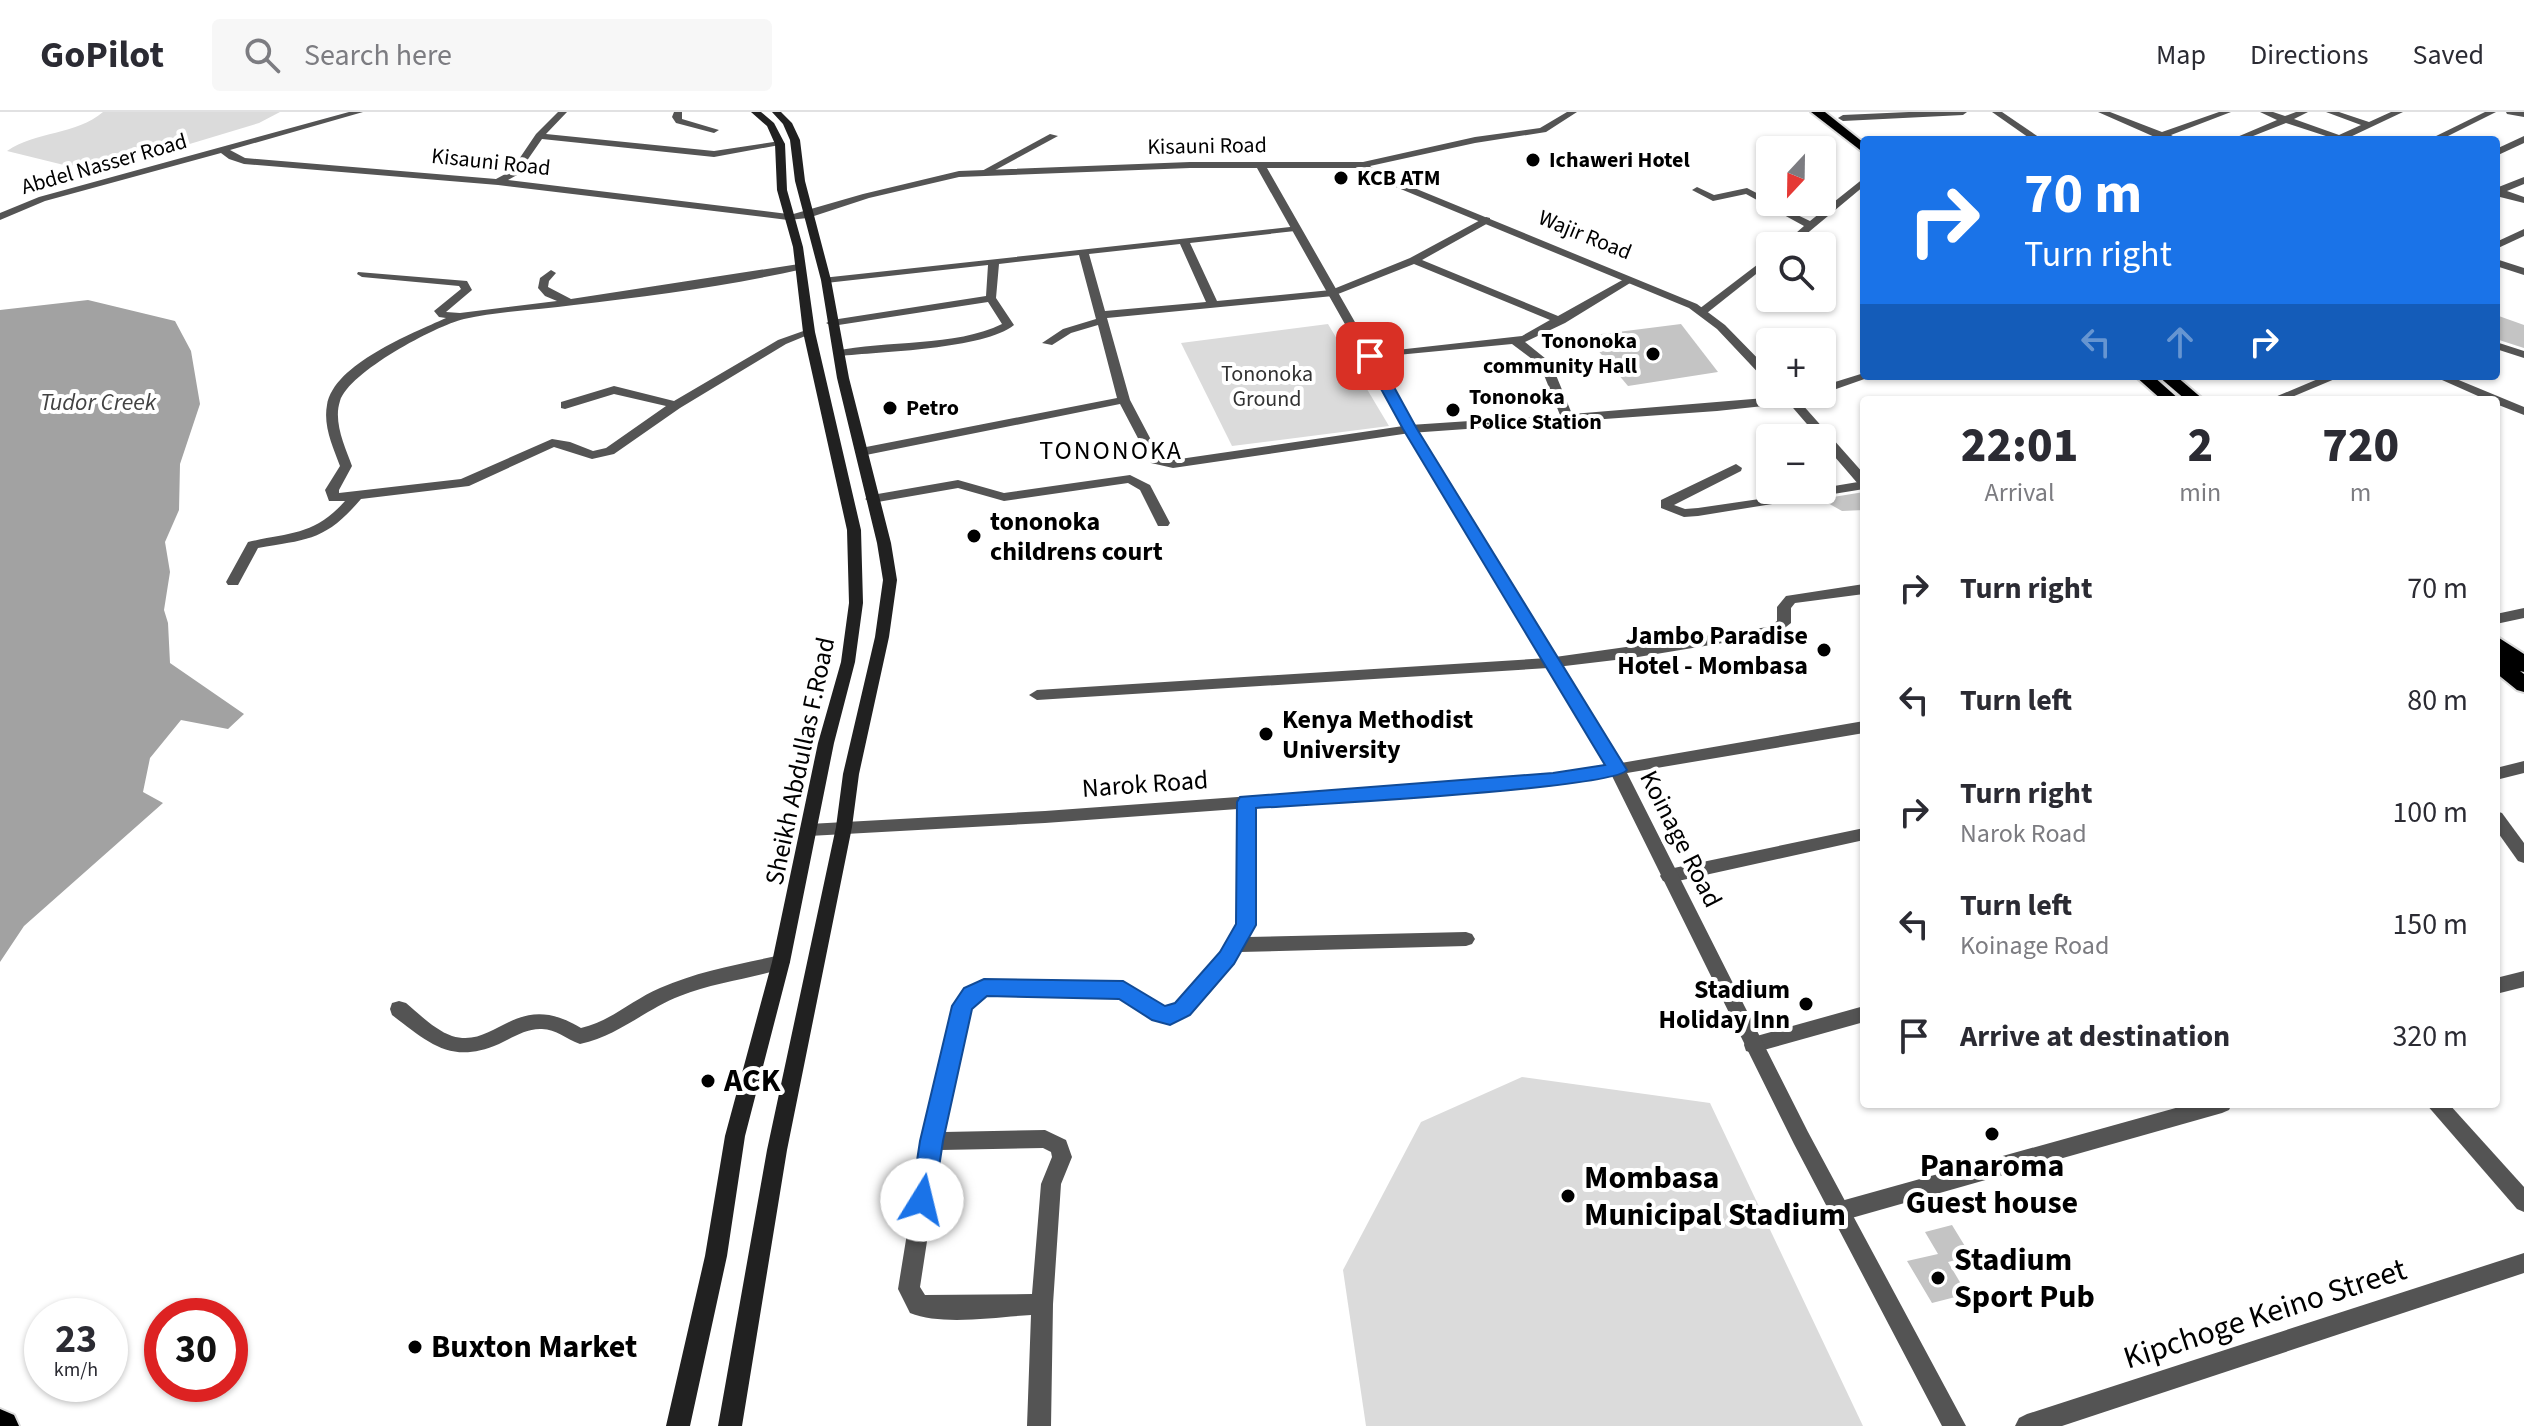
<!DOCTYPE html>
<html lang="en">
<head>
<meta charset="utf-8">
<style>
	body { margin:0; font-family:"Source Sans 3",sans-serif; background:#f7f7f7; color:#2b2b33; height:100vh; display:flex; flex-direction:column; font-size:30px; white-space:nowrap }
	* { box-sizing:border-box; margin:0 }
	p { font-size:26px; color:#7c7c81 }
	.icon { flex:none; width:44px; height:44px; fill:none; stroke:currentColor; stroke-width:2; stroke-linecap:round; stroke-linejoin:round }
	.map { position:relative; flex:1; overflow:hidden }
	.drawer { position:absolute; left:1860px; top:284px; width:640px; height:712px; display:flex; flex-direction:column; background:#fff; border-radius:8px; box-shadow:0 2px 6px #0004 }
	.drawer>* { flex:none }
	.banner { position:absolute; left:1860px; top:24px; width:640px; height:244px; border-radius:8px; box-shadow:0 2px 6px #0004; background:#1a73e8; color:#fff; overflow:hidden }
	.needle { width:52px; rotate:202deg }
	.controls { position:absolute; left:1756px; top:24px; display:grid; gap:16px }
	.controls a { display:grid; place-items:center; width:80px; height:80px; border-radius:8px; background:#fff; box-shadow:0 2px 6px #0004; font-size:40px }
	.speed { position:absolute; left:24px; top:1186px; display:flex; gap:16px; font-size:40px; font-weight:700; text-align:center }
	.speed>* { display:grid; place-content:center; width:104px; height:104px; border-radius:50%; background:#fff; box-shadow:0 2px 6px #0004; line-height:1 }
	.speed small { font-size:20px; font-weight:400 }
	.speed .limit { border:12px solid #d22; background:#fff; color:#111 }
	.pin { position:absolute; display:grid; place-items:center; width:68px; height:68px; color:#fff; margin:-34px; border-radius:16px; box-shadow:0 4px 12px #0006 }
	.me { position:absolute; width:88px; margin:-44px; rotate:9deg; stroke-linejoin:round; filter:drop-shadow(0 0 6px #0008) }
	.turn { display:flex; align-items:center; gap:28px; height:168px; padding:0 32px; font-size:36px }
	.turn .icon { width:104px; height:104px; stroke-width:2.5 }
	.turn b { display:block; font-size:56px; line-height:68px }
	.lanes { display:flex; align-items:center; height:76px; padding:0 32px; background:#0003; justify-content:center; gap:40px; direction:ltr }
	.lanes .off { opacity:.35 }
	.eta { display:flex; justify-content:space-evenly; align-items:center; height:136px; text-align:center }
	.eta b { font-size:48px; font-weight:800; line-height:56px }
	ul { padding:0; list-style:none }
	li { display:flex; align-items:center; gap:24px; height:112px; padding:0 32px }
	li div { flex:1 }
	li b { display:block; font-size:30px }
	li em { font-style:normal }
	header { display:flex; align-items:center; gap:48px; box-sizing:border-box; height:112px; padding:0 40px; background:#fff; border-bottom:2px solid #e1e1e2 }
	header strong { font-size:38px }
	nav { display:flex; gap:44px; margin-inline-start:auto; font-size:28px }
	.search { width:560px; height:72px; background:#f7f7f7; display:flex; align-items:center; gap:20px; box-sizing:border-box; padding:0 28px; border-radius:8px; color:#7c7c81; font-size:30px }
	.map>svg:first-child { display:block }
	.green { fill:#dbdbdb }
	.water { fill:#a2a2a2 }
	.building { fill:#c4c4c4 }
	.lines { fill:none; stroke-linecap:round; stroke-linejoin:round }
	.trunk-casing { stroke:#dbdbdb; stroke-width:4 }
	.minor { fill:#545454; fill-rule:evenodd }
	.tertiary { fill:#545454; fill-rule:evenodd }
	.secondary { fill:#212121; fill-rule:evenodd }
	.trunk { fill:#000; fill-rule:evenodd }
	.route { fill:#1a73e8; stroke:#114b97; stroke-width:2 }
	.poi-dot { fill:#000; stroke:#fff; stroke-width:3 }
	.labels { text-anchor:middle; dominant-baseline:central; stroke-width:8; stroke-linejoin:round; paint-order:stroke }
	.far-street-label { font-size:22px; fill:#000; stroke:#fff }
	.far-poi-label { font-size:22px; font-weight:bold; fill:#000; stroke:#fff; text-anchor:start }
	.far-park-label { font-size:22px; fill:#323232; stroke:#fff }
	.far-water-label { font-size:24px; font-style:italic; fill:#434343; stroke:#fff }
	.far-quarter-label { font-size:26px; letter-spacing:2px; fill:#000; stroke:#fff }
	.poi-label { font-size:26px; font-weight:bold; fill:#000; stroke:#fff; text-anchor:start }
	.street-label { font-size:26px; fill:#000; stroke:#fff }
	.near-poi-label { font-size:32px; font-weight:bold; fill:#000; stroke:#fff; text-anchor:start }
	.near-street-label { font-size:32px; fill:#000; stroke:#fff }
</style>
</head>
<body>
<header>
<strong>GoPilot</strong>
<div class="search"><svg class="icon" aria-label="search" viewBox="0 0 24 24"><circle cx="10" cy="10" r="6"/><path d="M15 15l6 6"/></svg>Search here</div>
<nav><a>Map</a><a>Directions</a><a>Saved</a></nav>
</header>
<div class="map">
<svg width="2524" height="1314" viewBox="0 0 2524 1314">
	<rect width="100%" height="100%" fill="#fff"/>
	<g class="green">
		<path d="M103,0H280L259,11L183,34L99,50L68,54L7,39C36,19 76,23 103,0Z"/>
		<polygon points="1328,212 1389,314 1232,334 1181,231"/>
		<polygon points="1522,965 1710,991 1863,1314 1366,1314 1343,1158 1421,1010"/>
	</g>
	<polygon class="water" points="88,188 175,209 191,239 200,292 180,352 179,398 165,430 170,460 164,498 168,511 170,551 244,602 228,617 181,608 150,646 143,680 163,691 24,814 0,850 0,198"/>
	<g class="building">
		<polygon points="2496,203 2524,213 2524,236 2496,227"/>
		<polygon points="1681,212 1718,260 1628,274 1586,224"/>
		<polygon points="1864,380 1864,398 1842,399 1826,390 1827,386"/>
		<polygon points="1952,1113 1971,1144 1948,1150 1967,1182 1932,1191 1907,1149 1938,1142 1925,1120"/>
	</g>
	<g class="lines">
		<defs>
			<g id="trunk">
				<polygon points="1811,0 1825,0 1864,31 1864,41"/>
				<polygon points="2135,264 2153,264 2180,288 2162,288"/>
				<polygon points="2158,264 2176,264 2204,288 2186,288"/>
				<polygon points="2496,524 2524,542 2524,560 2520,559 2524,562 2524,580 2517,578 2496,561 2496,543 2499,544 2496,541"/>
				<polygon points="0,1297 14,1303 19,1314 0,1314"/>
			</g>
		</defs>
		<use href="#trunk" class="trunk-casing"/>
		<g class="minor">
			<polygon points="349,0 363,0 230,38 245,46 496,67 511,59 536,22 558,0 567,0 546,22 714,39 780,29 785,32 714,45 542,27 517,63 508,68 788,102 793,105 788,108 498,73 244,52 229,47 221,41 45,89 0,108 0,101 39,85"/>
			<polygon points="674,0 682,0 682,7 719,18 714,21 676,11 672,5"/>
			<polygon points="1909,0 1967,0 1963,3 1843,9 1838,6 1843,3"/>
			<polygon points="1992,0 2002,0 2043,28 2032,28"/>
			<polygon points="2098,0 2110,0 2162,20 2219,0 2231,0 2171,23 2180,28 2157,26"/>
			<polygon points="2260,0 2273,0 2285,4 2296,0 2308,0 2294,7 2339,23 2361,13 2326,0 2339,0 2369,10 2391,0 2403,0 2348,26 2351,28 2330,28 2332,26 2286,11 2243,28 2230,28 2277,8"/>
			<polygon points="2485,0 2496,0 2440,28 2428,28"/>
			<polygon points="2506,0 2524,0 2524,5 2507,2"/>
			<polygon points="1050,22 1058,24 988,62 980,60"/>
			<polygon points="2524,24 2524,31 2496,44 2496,37"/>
			<polygon points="2524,65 2524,72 2507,79 2524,85 2524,91 2496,84 2496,76"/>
			<polygon points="1864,66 1864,74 1792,134 1781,134 1804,114 1746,82 1713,89 1692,78 1697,75 1714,83 1747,76 1770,88 1770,90 1810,109"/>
			<path d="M1486,105L1490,106V110L1422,148L1558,204L1626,166L1635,168L1565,211L1525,230L1551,251L1572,302L1814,282L1792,291L1717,299L1410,321L1173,356L1151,351L1120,292L861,344L855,340L861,336L1117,286L1098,213L1071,221L1052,233L1042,231L1063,217L1096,207L1079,143L999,152L996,186L1014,213C985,237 879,240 839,244L833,241L835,239C885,228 956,235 1002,212L988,190L832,214L826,211L832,208L986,184L988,153L826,171L821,168L822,166L1299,114V118L1295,119L1190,131L1217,189L1331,178L1410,146ZM1180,132L1206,190L1105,199L1089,142ZM1414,152L1550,208L1522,224L1370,241L1364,244L1366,246L1512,232L1540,253L1560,303L1410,313L1173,348L1160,345L1130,288L1107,206L1333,184Z"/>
			<polygon points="2524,117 2524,124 2496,137 2496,130"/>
			<polygon points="1770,143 1770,151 1707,201 1699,201 1699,197"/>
			<polygon points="2496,147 2524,156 2524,163 2496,154"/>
			<path d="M799,152L804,155L803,157C728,174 650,184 574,193C538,198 499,199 464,207C435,214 349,260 340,289C333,310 345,335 352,354L339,378V381L461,367L552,327L570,330L593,339L606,336L666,294L614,282L565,297L561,296V290L614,274L674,289L778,228L809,217L815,220L786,232L680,296L614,342L592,347L554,335L469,374L361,387C325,429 309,427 258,436L238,473H228L226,470L248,430C290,420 314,424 345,389H329L325,378L340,354C333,335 323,314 327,293C334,252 411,222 446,206L439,205L434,199L461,177L459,174L362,165L357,162L358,160L467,169L472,178L446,200L460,201L557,189L545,184L538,176L540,166L551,158L556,161L549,169L548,175L571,187Z"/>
			<polygon points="2496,230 2524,239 2524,246 2496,237"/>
			<polygon points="1864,261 1864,264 1873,264 1822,282 1822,274"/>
			<polygon points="2325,264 2342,264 2285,288 2268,288"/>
			<polygon points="2433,264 2449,264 2524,295 2524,303 2496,292 2496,288 2487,288"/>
			<polygon points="1736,352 1742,356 1741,359 1674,393 1685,397 1698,396 1822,378 1822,376 1864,369 1864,377 1698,404 1684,405 1661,396 1661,388"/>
			<polygon points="1130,363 1150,373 1170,411 1168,414 1158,414 1140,378 1128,371 1004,389 958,376 872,391 865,387 872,383 958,368 1004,381"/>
			<polygon points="1864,472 1864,482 1795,491 1791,496 1791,511 1777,522 1632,546 1548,556 1037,588 1029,583 1037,578 1548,546 1768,515 1777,509 1777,495 1786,484"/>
			<polygon points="2524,649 2524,661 2496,668 2496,656"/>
			<path d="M1247,684L1253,686L1255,690V813L1248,825L1466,820L1472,822L1475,827L1472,832L1466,834L1240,840C1227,863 1195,903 1170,912L1152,907L1120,886L987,883L971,897L944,1020L1045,1018L1066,1028L1072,1045L1061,1072L1053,1192L1051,1314H1027L1031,1203C996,1205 942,1214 910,1201L898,1177L922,1029L953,894L964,878L984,867L1123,870L1164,894L1168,896L1175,891L1221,841L1237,812L1239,690L1241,686ZM1043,1036L1051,1040L1052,1045L1041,1072L1032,1182L925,1183L920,1175L941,1038Z"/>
			<polygon points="2496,699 2502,701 2524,731 2524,751 2518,749 2496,718"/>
			<polygon points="1864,716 1864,728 1669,771 1663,769 1660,764 1663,759 1669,757"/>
			<path d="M781,843L787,845L790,850L787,855C752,867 714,870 680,884C644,898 620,923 580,932C566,927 555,916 540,917C525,917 512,926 499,932C451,953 429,931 392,903L390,897L392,891L399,889L406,891C419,902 435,918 452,924C497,938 515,876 581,916C611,909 632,888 660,876C698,859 740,852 781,843Z"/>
			<polygon points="2524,859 2524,875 2496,882 2496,866"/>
			<polygon points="1864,894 1864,910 1753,941 1746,939 1744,933 1746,927 1753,925"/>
			<polygon points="2190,992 2232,992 2229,998 2222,1001 1841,1109 1834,1106 1831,1099 1834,1092 1841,1089"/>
			<polygon points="2524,1141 2524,1161 2062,1314 2015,1314 2019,1306 2027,1302"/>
		</g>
		<g class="tertiary">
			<polygon points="1567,0 1577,0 1546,20 1475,31 1370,54 1380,62 1697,192 1725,213 1770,259 1770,270 1766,269 1717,217 1689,196 1374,66 1361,56 1267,56 1416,317 1621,651 1864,609 1864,621 1627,661 1808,1020 1966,1314 1942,1314 1794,1032 1612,664 1553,674 1045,711 809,724 803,722 801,718 803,714 809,712 1045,699 1553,662 1606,653 1404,317 1257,56 1190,56 959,65 869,86 808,106 788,108 783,105 863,82 959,59 1190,50 1363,50 1475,25 1540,16"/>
			<polygon points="1781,282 1793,282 1864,362 1864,374 1859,373 1822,330 1822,326 1819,326"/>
			<polygon points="2524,496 2524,506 2496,512 2496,502"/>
			<polygon points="2426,992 2449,992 2524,1075 2524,1100 2517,1097"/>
		</g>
		<g class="secondary">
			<polygon points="751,0 761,0 774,11 785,32 787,78 803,135 815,220 861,418 863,491 855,550 834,631 790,850 745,1024 727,1144 690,1314 666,1314 705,1144 725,1024 772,850 818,631 841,550 849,491 847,418 803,220 793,135 777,78 775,32 767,14"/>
			<polygon points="772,0 781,0 792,11 800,28 805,69 831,168 849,266 891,431 897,468 889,525 859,662 852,715 787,1038 742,1314 718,1314 767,1038 836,715 843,662 875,525 883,468 877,431 837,266 821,168 795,69 790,28 783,12"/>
		</g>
		<use href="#trunk" class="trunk"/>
	</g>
	<path class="route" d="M1365,241L1377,244L1417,317L1627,658C1613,677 1301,693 1256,696V813L1234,852L1190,903L1170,913L1152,908L1119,887L987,884L972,897L943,1029L934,1088L931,1096L922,1099L914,1096L911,1088L920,1029L952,894L964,876L984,867L1123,869L1165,894L1175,891L1220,840L1236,812L1237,690L1240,685L1553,661L1605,653L1403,317L1363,244Z"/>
	<g class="poi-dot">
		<circle cx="1533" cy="48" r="8"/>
		<circle cx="1341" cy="66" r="8"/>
		<circle cx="1653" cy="242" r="8"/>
		<circle cx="890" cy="296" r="8"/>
		<circle cx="1453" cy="298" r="8"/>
		<circle cx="974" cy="424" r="8"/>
		<circle cx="1824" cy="538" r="8"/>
		<circle cx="1266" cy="622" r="8"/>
		<circle cx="1806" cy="892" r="8"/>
		<circle cx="708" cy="969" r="8"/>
		<circle cx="1992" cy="1022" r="8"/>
		<circle cx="1568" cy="1084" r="8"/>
		<circle cx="1938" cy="1166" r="8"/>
		<circle cx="415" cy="1235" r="8"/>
	</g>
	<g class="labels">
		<g class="far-street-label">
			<text transform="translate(1207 34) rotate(-1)">Kisauni Road</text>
			<text transform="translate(491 50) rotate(6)">Kisauni Road</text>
			<text transform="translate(104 52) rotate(-16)">Abdel Nasser Road</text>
			<text transform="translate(1585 123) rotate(22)">Wajir Road</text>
		</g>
		<g class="far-poi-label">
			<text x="1549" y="48">Ichaweri Hotel</text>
			<text x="1357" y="66">KCB ATM</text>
			<text x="1637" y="229" text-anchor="end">Tononoka<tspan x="1637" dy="25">community Hall</tspan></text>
			<text x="1469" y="285">Tononoka<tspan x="1469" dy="25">Police Station</tspan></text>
			<text x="906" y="296">Petro</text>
		</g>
		<g class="far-park-label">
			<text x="1267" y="262">Tononoka<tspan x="1267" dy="25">Ground</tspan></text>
		</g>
		<g class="far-water-label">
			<text x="98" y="290">Tudor Creek</text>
		</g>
		<g class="far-quarter-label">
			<text x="1111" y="338">TONONOKA</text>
		</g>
		<g class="poi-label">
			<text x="990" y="409">tononoka<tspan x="990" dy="30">childrens court</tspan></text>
			<text x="1808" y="523" text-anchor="end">Jambo Paradise<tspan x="1808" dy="30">Hotel - Mombasa</tspan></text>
			<text x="1282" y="607">Kenya Methodist<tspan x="1282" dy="30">University</tspan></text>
			<text x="1790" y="877" text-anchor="end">Stadium<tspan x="1790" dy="30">Holiday Inn</tspan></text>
		</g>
		<g class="street-label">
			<text transform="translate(800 649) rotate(-78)">Sheikh Abdullas F.Road</text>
			<text transform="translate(1145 672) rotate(-4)">Narok Road</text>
			<text transform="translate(1681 727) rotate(63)">Koinage Road</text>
		</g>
		<g class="near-poi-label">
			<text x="724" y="969">ACK</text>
			<text x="1992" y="1054" text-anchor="middle">Panaroma<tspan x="1992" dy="37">Guest house</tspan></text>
			<text x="1584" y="1066">Mombasa<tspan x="1584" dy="37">Municipal Stadium</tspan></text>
			<text x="1954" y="1148">Stadium<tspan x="1954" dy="37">Sport Pub</tspan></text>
			<text x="431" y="1235">Buxton Market</text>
		</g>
		<g class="near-street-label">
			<text transform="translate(2265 1202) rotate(-18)">Kipchoge Keino Street</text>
		</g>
	</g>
</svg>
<div class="controls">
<a><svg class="needle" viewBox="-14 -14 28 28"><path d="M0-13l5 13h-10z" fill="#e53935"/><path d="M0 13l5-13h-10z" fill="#7c7c81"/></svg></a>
<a><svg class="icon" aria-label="search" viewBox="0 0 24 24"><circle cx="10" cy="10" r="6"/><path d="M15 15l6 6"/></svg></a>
<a>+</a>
<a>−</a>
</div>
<div class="speed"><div>23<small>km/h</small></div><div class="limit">30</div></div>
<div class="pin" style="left:1370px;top:244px;background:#d93025"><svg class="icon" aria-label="arrive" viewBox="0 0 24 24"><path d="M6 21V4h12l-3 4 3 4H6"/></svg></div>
<svg class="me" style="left:922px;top:1088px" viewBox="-20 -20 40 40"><circle r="19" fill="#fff"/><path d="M0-13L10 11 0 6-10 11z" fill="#1a73e8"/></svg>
<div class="banner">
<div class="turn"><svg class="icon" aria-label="right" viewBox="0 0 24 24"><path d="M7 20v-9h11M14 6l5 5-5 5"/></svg><div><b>70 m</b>Turn right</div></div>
<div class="lanes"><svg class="icon off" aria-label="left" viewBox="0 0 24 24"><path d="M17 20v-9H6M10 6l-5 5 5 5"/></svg><svg class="icon off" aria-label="ahead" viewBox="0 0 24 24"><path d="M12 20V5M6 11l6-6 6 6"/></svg><svg class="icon" aria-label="right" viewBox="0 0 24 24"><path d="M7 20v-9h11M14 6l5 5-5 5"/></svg></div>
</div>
<section class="drawer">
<div class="eta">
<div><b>22:01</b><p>Arrival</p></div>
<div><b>2</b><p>min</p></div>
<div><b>720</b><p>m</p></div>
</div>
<ul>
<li><svg class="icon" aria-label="right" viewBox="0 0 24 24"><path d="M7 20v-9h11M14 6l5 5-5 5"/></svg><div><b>Turn right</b></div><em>70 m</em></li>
<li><svg class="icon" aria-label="left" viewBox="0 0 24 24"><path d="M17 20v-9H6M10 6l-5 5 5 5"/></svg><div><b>Turn left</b></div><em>80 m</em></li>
<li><svg class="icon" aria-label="right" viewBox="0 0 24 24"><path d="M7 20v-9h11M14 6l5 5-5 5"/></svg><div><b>Turn right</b><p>Narok Road</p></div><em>100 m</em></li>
<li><svg class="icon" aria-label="left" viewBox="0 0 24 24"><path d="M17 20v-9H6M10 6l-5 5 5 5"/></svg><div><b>Turn left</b><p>Koinage Road</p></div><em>150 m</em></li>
<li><svg class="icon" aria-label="arrive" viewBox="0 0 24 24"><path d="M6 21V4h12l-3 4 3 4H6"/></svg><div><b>Arrive at destination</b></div><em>320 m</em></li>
</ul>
</section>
</div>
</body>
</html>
